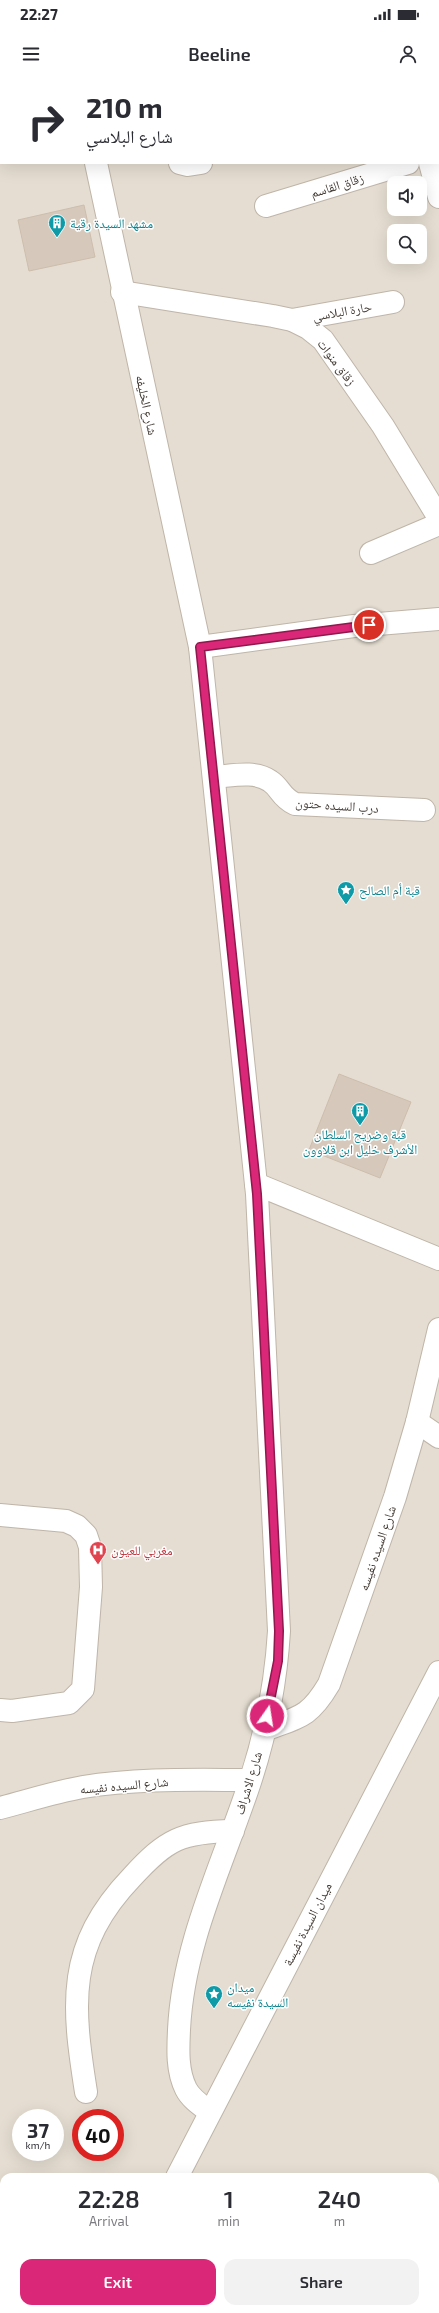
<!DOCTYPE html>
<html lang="en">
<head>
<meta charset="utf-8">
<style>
	body { margin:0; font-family:"Exo 2","Noto Naskh Arabic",sans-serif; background:#f2f2f3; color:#2b2b33; height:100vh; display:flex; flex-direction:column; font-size:15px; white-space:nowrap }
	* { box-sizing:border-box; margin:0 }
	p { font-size:13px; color:#7c7c81 }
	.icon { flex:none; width:22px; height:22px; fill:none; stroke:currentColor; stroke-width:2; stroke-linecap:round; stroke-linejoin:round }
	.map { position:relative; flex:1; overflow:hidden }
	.drawer { position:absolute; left:0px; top:2093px; width:439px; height:140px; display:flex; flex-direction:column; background:#fff; border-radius:12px 12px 0 0; box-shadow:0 4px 16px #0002 }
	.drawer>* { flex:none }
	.top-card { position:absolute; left:0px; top:0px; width:439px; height:84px; box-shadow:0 4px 16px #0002; background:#fff; color:#2b2b33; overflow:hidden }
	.controls { position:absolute; left:387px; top:96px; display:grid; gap:8px }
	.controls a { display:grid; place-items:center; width:40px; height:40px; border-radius:8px; background:#fff; box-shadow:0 4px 16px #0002; font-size:20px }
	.speed { position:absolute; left:12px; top:2029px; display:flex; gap:8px; font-size:20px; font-weight:700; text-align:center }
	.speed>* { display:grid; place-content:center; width:52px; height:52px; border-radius:50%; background:#fff; box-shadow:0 4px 16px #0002; line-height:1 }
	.speed small { font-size:10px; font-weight:400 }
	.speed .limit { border:6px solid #d22; background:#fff; color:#111 }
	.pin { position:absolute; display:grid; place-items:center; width:34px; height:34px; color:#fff; margin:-17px; border:2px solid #fff; border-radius:50%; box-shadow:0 1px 4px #0007 }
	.me { position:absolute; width:44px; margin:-22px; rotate:13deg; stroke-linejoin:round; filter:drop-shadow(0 0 3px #0008) }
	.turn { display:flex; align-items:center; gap:14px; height:84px; padding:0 20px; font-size:18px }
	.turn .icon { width:52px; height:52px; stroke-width:2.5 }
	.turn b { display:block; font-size:28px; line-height:34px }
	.eta { display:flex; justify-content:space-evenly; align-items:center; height:68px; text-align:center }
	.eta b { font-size:24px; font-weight:600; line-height:28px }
	.cta { display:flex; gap:8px; margin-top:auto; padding:8px 20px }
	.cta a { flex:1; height:46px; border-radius:12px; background:#db2777; color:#fff; font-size:16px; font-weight:600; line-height:46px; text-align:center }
	.cta a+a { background:#f2f2f3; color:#2b2b33 }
	.status { display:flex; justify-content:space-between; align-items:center; height:28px; padding:0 20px; background:#fff; direction:ltr }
	.status svg { height:11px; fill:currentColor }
	header { display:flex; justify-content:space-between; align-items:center; height:52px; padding:0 20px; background:#fff; font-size:18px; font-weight:600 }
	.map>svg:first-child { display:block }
	.residential { fill:#e5ddd1; fill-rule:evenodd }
	.building { fill:#d6c9bc; stroke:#cdbdac }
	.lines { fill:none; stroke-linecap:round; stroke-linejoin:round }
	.minor-casing { stroke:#bfb5a9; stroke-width:24 }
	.minor { stroke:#fff; stroke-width:22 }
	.route-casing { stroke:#8e194d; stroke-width:10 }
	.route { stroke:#db2777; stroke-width:7 }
	.labels { text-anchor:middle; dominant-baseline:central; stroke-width:3; stroke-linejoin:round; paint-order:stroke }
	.street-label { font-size:13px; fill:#433b34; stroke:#fff }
	.culture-label { font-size:13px; fill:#0d838f; stroke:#fff; text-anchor:start }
	.health-label { font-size:13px; fill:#be3a42; stroke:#fff; text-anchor:start }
</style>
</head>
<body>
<div class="status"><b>22:27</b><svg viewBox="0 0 49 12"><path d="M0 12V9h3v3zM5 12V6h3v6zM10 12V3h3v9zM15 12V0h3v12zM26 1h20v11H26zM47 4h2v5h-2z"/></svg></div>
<header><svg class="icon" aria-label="menu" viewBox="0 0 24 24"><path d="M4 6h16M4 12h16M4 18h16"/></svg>Beeline<svg class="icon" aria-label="person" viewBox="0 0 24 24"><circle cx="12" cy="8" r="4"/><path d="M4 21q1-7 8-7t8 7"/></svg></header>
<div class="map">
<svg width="439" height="2233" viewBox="0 0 439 2233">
	<rect width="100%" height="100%" fill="#f1ece3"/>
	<path class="residential" d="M0,0H439V2233H0ZM1,1H438V83H1ZM394,103H420V129H394ZM394,151H420V177H394ZM21,2038H55V2072H21ZM81,2038H115V2072H81ZM4,2097H435V2229H4Z"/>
	<g class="building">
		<polygon points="129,0 166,0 165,1"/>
		<polygon points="84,125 95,177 29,191 18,140"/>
		<polygon points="339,994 411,1022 380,1098 309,1070"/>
	</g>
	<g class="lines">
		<defs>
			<g id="minor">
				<polyline points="78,0 79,1"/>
				<polyline points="272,0 272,1"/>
				<polyline points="394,0 394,1"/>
				<polyline points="363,1 365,0"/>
				<path d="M96,83L200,567L257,1114L279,1551C276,1602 266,1653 250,1702C223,1784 183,1863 179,1950C178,1970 177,1991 186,2009C191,2019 202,2026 210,2032"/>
				<polyline points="180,83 188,85 201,83"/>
				<polyline points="430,83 439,117"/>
				<polyline points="266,126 408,83"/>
				<polyline points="122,212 273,236 292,240 308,248 323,260 383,346 439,438"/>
				<polyline points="292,240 393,222"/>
				<polyline points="371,473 439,444"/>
				<polyline points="200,567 354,546 439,539"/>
				<path d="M214,697C231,696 255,690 270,701C281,708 280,717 295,724L424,730"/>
				<polyline points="256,1104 439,1179"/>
				<polyline points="417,1342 439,1357"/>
				<polyline points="0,1435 66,1441 77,1446 86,1455 90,1467 91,1507 83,1609 69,1623 12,1631 0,1630"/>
				<path d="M264,1650C299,1637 309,1638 329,1604L395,1417L417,1342L439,1249"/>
				<path d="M0,1728C27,1721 55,1712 83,1707C138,1698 195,1700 250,1700"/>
				<path d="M86,2012C72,1924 66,1866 132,1797C167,1759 181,1752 233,1751"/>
				<polyline points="177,2097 439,1592"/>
				<polyline points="435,2169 439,2169"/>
				<polyline points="17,2233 19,2229"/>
				<polyline points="109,2233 111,2229"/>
			</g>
		</defs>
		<use href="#minor" class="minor-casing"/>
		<use href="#minor" class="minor"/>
	</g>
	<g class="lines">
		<defs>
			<polyline id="route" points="267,1636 278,1581 279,1551 257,1114 200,567 369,545"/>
		</defs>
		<use href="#route" class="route-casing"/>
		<use href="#route" class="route"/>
	</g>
	<defs>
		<symbol id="building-pin" viewBox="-11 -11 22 30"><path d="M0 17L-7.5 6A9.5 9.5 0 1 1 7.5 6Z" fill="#0f9aa8" stroke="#fff"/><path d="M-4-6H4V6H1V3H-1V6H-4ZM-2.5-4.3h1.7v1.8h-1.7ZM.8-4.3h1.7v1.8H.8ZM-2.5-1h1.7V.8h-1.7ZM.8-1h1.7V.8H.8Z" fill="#fff"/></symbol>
		<symbol id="sight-pin" viewBox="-11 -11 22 30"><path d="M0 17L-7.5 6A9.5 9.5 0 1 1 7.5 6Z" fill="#0f9aa8" stroke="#fff"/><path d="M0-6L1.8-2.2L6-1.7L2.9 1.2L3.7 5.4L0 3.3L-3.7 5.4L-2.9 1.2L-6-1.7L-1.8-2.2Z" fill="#fff"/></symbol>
		<symbol id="hospital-pin" viewBox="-11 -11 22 30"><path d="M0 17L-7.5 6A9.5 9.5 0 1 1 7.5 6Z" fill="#e0444e" stroke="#fff"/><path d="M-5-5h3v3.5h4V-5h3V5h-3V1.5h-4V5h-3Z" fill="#fff"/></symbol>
	</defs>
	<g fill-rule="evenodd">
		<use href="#building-pin" x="47" y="133" width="20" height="27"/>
		<use href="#sight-pin" x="336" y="800" width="20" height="27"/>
		<use href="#building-pin" x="350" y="1021" width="20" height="27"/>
		<use href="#hospital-pin" x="88" y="1460" width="20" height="27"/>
		<use href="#sight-pin" x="204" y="1904" width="20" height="27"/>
	</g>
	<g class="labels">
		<g class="street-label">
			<text transform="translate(337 105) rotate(-17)">زقاق القاسم</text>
			<text transform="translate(342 231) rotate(-10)">حارة البلاسي</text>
			<text transform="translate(337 282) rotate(53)">زقاق منوات</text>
			<text transform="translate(147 325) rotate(78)">شارع الخليفه</text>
			<text transform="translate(337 725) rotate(4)">درب السيده حتون</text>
			<text transform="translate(377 1468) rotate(-71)">شارع السيده نفيسه</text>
			<text transform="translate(248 1703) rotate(-73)">شارع الاشراف</text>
			<text transform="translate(124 1705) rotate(-5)">شارع السيده نفيسه</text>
			<text transform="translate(307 1844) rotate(-63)">ميدان السيدة نفيسة</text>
		</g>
		<g class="culture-label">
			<text x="70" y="143">مشهد السيدة رقية</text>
			<text x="359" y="810">قبة أم الصالح</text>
			<text x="360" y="1054" text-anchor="middle">قبة وضريح السلطان<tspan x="360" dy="15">الأشرف خليل ابن قلاوون</tspan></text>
			<text x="227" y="1907">ميدان<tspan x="227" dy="15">السيدة نفيسه</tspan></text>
		</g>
		<g class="health-label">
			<text x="111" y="1470">مغربي للعيون</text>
		</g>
	</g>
</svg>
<div class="controls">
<a><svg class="icon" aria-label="sound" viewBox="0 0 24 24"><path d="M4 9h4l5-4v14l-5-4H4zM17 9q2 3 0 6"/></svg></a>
<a><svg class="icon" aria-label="search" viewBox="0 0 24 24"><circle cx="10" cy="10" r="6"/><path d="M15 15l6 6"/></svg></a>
</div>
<div class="speed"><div>37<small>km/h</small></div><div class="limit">40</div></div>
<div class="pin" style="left:369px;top:545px;background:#d93025"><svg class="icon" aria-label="arrive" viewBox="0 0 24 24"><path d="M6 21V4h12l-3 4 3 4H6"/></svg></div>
<svg class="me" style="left:267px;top:1636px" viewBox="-20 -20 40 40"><circle r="17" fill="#db2777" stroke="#fff" stroke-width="3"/><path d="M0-11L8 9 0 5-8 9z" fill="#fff"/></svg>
<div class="top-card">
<div class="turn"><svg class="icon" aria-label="right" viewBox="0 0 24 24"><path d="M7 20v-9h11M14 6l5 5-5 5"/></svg><div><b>210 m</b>شارع البلاسي</div></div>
</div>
<section class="drawer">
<div class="eta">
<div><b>22:28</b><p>Arrival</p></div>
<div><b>1</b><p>min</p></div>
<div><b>240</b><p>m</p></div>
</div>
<div class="cta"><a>Exit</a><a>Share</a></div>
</section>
</div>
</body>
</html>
